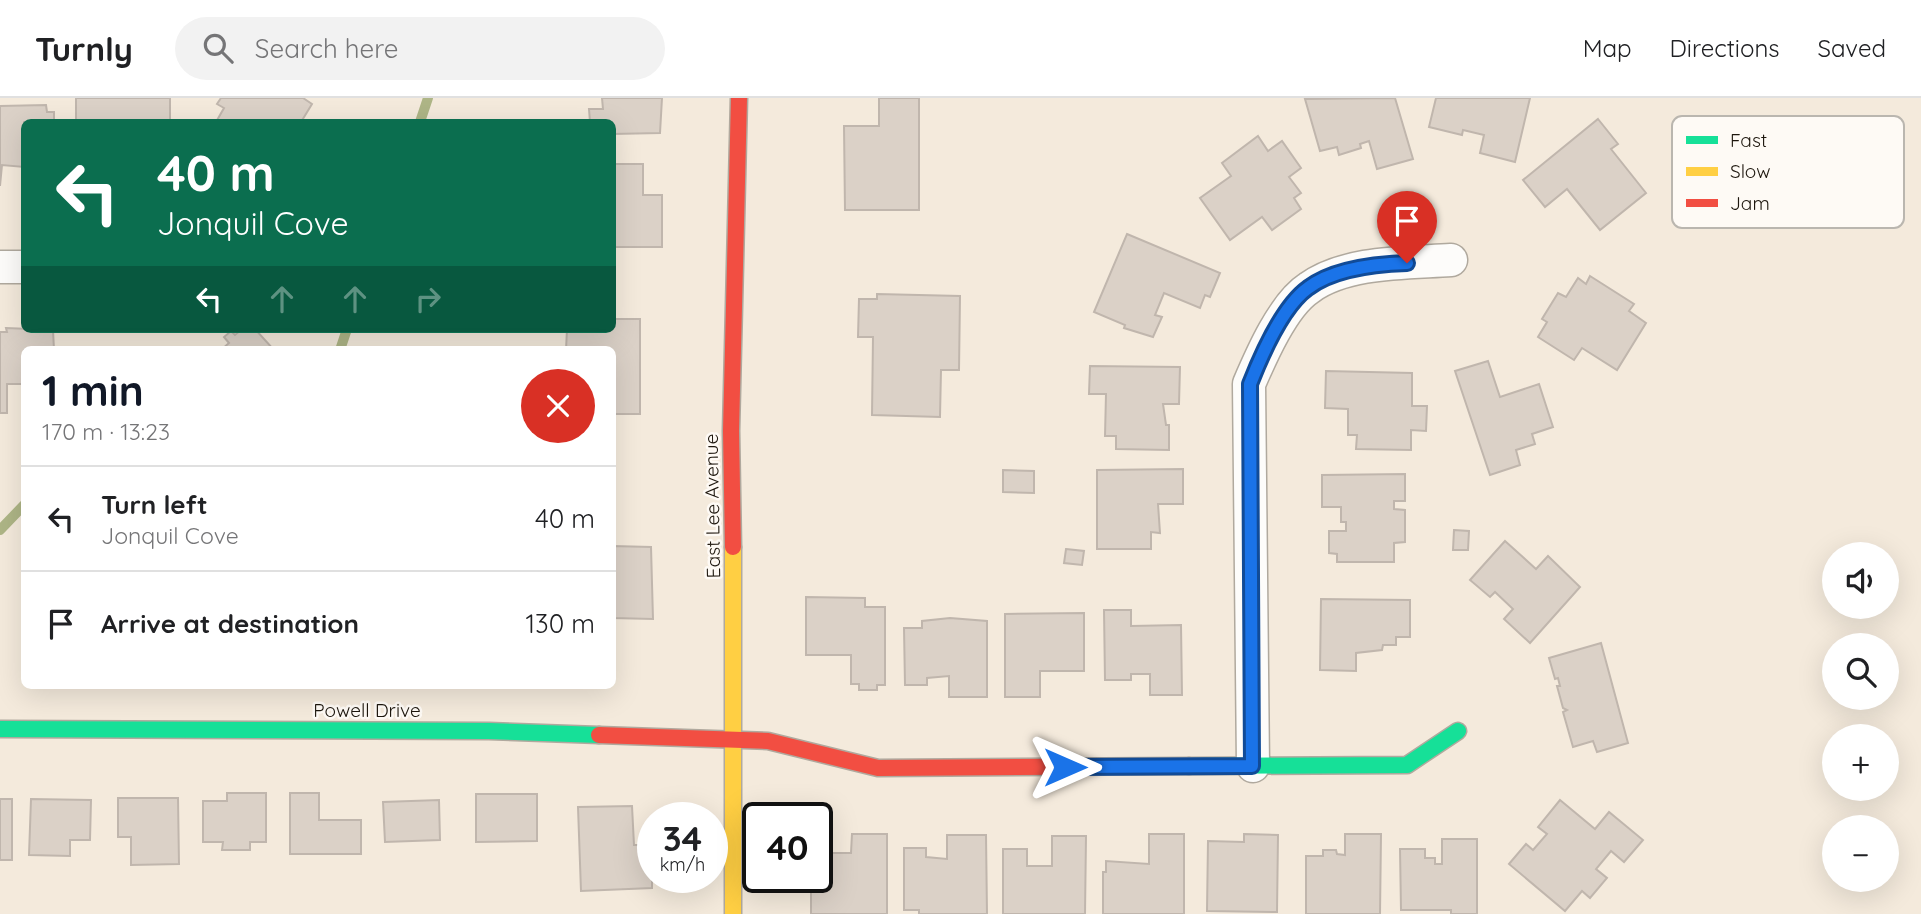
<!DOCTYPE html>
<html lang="en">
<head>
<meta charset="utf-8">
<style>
	body { margin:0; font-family:Quicksand,sans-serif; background:#f2f2f2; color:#202124; height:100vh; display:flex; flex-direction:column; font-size:26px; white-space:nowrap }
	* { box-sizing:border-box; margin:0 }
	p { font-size:23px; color:#757577 }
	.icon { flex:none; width:38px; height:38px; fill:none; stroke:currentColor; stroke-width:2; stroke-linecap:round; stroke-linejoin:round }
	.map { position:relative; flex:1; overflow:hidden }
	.sheet { position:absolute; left:21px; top:248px; width:595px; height:343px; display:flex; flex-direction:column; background:#fff; border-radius:10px; box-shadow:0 7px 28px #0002 }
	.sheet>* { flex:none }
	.hud { position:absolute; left:21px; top:21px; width:595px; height:214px; border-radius:10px; box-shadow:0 7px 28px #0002; background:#0b6e4f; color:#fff; overflow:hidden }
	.fabs { position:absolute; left:1822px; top:444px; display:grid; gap:14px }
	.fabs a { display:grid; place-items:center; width:77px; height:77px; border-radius:50%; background:#fff; box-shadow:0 7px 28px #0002; font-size:35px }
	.speed { position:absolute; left:637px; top:704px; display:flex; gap:14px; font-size:35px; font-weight:700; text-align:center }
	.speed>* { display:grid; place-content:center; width:91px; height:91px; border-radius:50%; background:#fff; box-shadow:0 7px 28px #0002; line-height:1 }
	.speed small { font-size:18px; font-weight:400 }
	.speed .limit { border:4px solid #111; border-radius:10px; background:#fff; color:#111 }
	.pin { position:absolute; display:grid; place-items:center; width:60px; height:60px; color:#fff; margin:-72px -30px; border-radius:50% 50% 50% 0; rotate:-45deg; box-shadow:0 0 7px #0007 }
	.pin .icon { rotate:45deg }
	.me { position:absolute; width:77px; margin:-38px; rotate:90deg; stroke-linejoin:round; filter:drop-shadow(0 0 5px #0008) }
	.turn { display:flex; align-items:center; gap:24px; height:147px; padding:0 21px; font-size:32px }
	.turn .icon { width:91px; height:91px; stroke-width:2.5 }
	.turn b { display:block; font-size:49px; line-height:60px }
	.lanes { display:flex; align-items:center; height:66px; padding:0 21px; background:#0003; justify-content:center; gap:35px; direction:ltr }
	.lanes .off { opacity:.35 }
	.round { display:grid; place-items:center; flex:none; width:74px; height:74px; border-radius:37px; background:#f2f2f2 }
	.summary { display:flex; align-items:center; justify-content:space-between; height:119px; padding:0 21px }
	h1 { font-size:42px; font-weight:800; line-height:52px; color:#111827 }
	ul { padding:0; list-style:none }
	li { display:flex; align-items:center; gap:21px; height:105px; padding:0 21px; border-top:2px solid #e0e0e0 }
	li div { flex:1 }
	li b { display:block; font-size:26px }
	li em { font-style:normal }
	header { display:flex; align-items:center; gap:42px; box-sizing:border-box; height:98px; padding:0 35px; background:#fff; border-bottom:2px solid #e0e0e0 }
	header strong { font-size:33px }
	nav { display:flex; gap:38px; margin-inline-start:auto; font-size:24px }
	.search { width:490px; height:63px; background:#f2f2f2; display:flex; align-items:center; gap:18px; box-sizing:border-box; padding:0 24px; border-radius:38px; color:#757577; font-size:26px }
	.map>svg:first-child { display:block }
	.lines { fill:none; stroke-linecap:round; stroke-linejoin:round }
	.stream { stroke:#aeb586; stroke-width:10 }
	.building { fill:#dbd1c7; stroke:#c0b6ad; stroke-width:2 }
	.street-casing { stroke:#b0a99e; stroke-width:35 }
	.fast-casing { stroke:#b0a99e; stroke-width:19 }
	.slow-casing { stroke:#b0a99e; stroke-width:19 }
	.jam-casing { stroke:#b0a99e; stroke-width:19 }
	.street { stroke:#fdfcfa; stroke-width:32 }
	.fast { stroke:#16e098; stroke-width:16 }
	.slow { stroke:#ffcf43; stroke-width:16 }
	.jam { stroke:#f24e42; stroke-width:16 }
	.route-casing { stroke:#114b97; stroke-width:18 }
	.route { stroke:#1a73e8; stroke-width:12 }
	.labels { text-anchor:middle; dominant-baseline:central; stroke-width:5; stroke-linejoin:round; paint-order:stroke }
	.street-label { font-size:19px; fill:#1d160d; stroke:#fefaf5 }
	.key { fill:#fefaf5; stroke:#bab6af; stroke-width:2 }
	.key-label { font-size:19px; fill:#1d160d }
</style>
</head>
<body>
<header>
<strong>Turnly</strong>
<div class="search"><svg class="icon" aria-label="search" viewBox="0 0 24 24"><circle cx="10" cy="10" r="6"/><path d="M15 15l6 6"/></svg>Search here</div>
<nav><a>Map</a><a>Directions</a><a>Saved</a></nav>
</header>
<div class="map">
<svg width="1921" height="816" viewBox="0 0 1921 816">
	<rect width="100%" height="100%" fill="#f4eadc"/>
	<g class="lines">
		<g class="stream">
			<polyline points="420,24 428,0"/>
			<polyline points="340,252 347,231"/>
			<polyline points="0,432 24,407"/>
		</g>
	</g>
	<g class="building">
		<rect x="76" y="0" width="94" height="24"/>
		<polygon points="221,0 303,0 312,6 301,24 216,24 224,10 217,6"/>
		<polygon points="602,0 662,0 660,35 612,36 612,24 590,24 589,11 603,11"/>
		<polygon points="879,0 919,0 919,112 845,112 844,28 879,28"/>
		<polygon points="1395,0 1413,61 1377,71 1369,43 1360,46 1361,50 1339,57 1337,49 1320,53 1305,1"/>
		<polygon points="1436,0 1530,0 1515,64 1480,55 1484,37 1463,32 1462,37 1429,29"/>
		<polygon points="46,7 47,14 54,14 54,24 24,24 24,69 2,67 0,88 0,8"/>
		<polygon points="1598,21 1618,46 1611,51 1646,95 1600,132 1567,91 1545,109 1523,82"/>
		<polygon points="1258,38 1268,53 1282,43 1301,70 1289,79 1301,95 1294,100 1301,111 1272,132 1262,119 1230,142 1200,100 1231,78 1222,65"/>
		<polygon points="612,66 643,66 643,97 662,97 662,149 612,149"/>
		<polygon points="1127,136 1220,175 1210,199 1205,197 1200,210 1164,195 1155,217 1162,219 1153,239 1124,230 1125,227 1094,214"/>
		<polygon points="1590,178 1634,206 1629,213 1646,225 1617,272 1582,250 1574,262 1538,239 1547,224 1542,221 1558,195 1566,199 1578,180 1586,186"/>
		<polygon points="877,196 960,198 959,272 941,272 940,319 872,317 873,239 858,239 859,201 877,201"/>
		<polygon points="612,221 640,221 640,316 612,316 612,252 566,252 567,231 612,231"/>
		<polygon points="6,230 53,232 54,252 24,252 24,286 7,286 7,315 0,315 0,234 7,234"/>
		<polygon points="242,231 255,231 274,252 221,252 229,245 224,239 231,233 235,237"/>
		<polygon points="1488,263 1500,299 1539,286 1553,329 1532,336 1535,346 1516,352 1520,367 1490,377 1455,273"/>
		<polygon points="1090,268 1180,269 1179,306 1163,306 1166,327 1169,327 1169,352 1116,351 1116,338 1105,338 1106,296 1089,296"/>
		<polygon points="1326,273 1412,275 1412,308 1427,308 1426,333 1411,332 1411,352 1356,351 1357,337 1348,337 1348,311 1325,310"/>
		<polygon points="1183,371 1183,406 1158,406 1160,435 1151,434 1151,451 1097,451 1097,372"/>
		<polygon points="1003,372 1034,373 1034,395 1003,394"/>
		<polygon points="1405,376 1405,403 1394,403 1394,411 1405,412 1405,444 1394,445 1394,464 1337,464 1337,456 1329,455 1329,433 1346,433 1346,424 1341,424 1341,409 1322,409 1322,377"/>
		<polygon points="1454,432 1469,433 1468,452 1453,452"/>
		<polygon points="1505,443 1536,471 1548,458 1580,489 1530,545 1504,521 1513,511 1495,494 1490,499 1470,482"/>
		<polygon points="612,448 651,449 653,521 612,520"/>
		<polygon points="1066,451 1084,453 1082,467 1064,465"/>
		<polygon points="806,499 865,500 865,509 885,509 885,587 877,587 877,592 859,592 859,586 851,586 851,557 806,557"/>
		<polygon points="1321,501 1410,502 1410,539 1396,539 1396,547 1383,547 1382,552 1356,555 1356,573 1320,572"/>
		<polygon points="1104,512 1131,512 1131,528 1181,527 1182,597 1150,597 1150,576 1131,576 1131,582 1105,582"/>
		<polygon points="1084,515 1084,573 1040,573 1040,599 1005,599 1005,516"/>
		<polygon points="950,520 987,523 987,599 949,599 949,578 927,580 927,587 905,587 904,530 922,530 922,523"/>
		<polygon points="1601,545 1628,645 1597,654 1593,643 1573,649 1563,614 1567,612 1563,610 1557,588 1560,588 1558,580 1555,581 1549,560"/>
		<polygon points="227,695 266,695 266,744 250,744 250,752 222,752 223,744 203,744 203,703 227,703"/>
		<polygon points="290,695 319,695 319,722 361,722 361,756 290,756"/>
		<polygon points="476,696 537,696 537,743 476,744"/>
		<polygon points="118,700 178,700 179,766 131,767 131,739 118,739"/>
		<rect x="0" y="701" width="12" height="61"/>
		<polygon points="31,701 91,702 90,742 70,742 70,758 29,757"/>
		<polygon points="439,702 440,742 385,744 383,704"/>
		<polygon points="1560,702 1595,731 1609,714 1643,742 1624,764 1611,753 1596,771 1607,780 1590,800 1582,793 1565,813 1509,766 1526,746 1533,752 1547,736 1538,729"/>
		<polygon points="632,708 634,747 641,747 642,765 652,765 652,790 581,793 578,709"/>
		<polygon points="852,736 887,736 887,816 811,816 811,779 817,779 817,755 851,755"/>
		<polygon points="1149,736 1184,736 1184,816 1103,816 1103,774 1106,774 1106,763 1149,766"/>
		<polygon points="1244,736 1278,737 1277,814 1207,813 1208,743 1244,744"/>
		<polygon points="1345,736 1381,736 1380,816 1306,816 1306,758 1323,758 1323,752 1336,752 1337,756 1345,757"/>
		<polygon points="947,737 986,737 987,816 919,816 919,812 904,812 904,750 926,750 926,759 947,761"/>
		<polygon points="1052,738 1086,738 1085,816 1003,816 1003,751 1027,751 1027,768 1052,768"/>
		<polygon points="1442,741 1477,741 1477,816 1451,816 1451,812 1401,812 1400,751 1425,751 1425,760 1435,760 1435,766 1442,766"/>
	</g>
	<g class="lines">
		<defs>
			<g id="street">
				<polyline points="0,169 24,169"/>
				<path d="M1253,668L1249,286C1261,258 1283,207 1309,190C1346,163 1407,165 1451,162"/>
			</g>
			<g id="fast">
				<polyline points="0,631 489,633 599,637"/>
				<polyline points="1189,668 1407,667 1458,633"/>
			</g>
			<polyline id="slow" points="733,816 733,449"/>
			<g id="jam">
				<polyline points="733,449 731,333 739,0"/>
				<polyline points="599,637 768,643 878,670 1189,668"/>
			</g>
		</defs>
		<use href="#street" class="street-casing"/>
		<use href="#fast" class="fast-casing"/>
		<use href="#slow" class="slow-casing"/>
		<use href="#jam" class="jam-casing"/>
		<use href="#street" class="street"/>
		<use href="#fast" class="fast"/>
		<use href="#slow" class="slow"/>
		<use href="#jam" class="jam"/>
	</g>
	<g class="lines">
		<defs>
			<path id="route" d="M1065,669L1252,668L1250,286C1261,258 1283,208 1308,190C1333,171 1377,166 1407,165"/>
		</defs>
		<use href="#route" class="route-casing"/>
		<use href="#route" class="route"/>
	</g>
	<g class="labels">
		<g class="street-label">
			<text transform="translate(712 408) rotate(-91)">East Lee Avenue</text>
			<text x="367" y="612">Powell Drive</text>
		</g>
	</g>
	<rect x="1672" y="18" width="232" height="112" rx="10" class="key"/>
	<rect x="1686" y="38" width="32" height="8" fill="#16e098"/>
	<rect x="1686" y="69" width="32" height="9" fill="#ffcf43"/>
	<rect x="1686" y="101" width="32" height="8" fill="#f24e42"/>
	<g class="key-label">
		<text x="1730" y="49">Fast</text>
		<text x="1730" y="80">Slow</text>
		<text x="1730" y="112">Jam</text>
	</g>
</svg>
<div class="fabs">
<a><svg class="icon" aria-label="sound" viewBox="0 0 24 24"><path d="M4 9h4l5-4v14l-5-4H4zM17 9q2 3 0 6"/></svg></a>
<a><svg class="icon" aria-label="search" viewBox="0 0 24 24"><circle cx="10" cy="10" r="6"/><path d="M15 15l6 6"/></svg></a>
<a>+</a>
<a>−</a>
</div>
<div class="speed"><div>34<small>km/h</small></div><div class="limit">40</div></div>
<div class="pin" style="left:1407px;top:165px;background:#d93025"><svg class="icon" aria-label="arrive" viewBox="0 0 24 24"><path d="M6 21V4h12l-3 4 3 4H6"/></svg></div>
<svg class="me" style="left:1065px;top:669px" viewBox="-20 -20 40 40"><path d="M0-17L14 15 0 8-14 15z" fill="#1a73e8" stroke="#fff" stroke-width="4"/></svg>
<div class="hud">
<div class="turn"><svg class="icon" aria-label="left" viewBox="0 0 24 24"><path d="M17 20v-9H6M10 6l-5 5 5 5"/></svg><div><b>40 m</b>Jonquil Cove</div></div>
<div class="lanes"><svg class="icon" aria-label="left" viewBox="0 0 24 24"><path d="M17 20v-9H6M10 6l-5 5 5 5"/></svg><svg class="icon off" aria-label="ahead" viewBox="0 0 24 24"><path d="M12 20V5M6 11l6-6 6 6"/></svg><svg class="icon off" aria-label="ahead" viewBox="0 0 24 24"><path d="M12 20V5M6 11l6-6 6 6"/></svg><svg class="icon off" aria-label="right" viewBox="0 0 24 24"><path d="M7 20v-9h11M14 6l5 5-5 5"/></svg></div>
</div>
<section class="sheet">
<div class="summary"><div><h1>1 min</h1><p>170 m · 13:23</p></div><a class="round" style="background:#d93025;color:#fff"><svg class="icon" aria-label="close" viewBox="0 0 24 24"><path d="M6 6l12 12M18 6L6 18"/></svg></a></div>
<ul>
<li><svg class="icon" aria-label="left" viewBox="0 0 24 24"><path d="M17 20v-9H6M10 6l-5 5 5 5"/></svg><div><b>Turn left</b><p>Jonquil Cove</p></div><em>40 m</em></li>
<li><svg class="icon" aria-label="arrive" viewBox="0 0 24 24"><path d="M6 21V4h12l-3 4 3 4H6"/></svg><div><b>Arrive at destination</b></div><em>130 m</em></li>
</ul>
</section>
</div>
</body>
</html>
